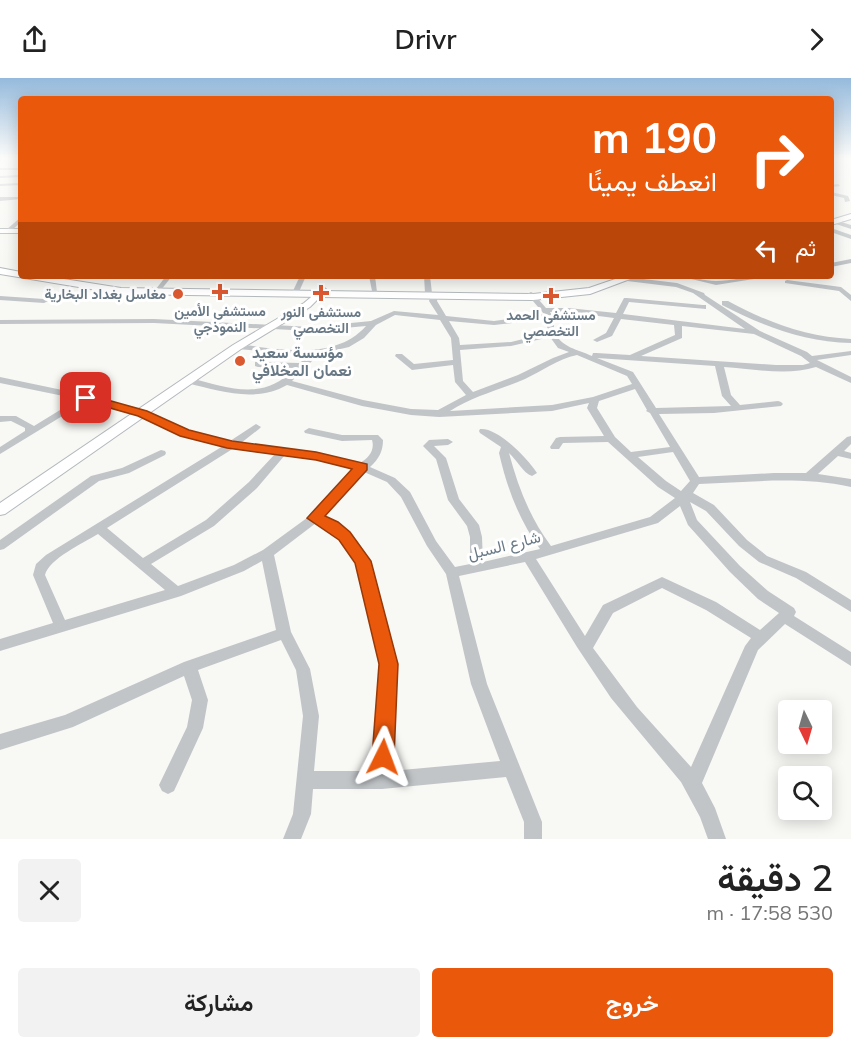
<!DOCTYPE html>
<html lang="ar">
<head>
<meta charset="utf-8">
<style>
	body { margin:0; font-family:Mulish,Vazirmatn,sans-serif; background:#f2f2f2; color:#222; direction:rtl; height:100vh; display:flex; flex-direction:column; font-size:22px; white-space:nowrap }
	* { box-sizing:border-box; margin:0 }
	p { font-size:20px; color:#767676 }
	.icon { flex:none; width:33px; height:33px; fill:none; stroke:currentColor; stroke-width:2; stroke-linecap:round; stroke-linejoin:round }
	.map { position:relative; height:761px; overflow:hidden; direction:ltr }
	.side { display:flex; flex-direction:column; background:#fff; flex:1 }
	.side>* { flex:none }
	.top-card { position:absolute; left:18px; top:18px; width:816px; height:183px; border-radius:6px; box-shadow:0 3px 15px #0003; direction:rtl; background:#ea580c; color:#fff; overflow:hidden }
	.needle { width:39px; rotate:175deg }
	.controls { position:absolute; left:778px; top:622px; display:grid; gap:12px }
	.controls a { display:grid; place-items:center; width:54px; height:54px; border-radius:6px; background:#fff; box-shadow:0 3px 15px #0003; font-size:30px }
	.pin { position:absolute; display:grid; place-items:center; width:51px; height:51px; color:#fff; margin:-26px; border-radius:12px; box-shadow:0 3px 9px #0006 }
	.me { position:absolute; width:66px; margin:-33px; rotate:3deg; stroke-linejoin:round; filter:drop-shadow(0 0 4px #0008) }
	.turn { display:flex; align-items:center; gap:21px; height:126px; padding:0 18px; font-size:27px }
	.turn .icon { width:78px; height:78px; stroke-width:2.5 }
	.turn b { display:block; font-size:42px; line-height:51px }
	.then { display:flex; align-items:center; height:57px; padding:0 18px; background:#0003; gap:12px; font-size:22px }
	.round { display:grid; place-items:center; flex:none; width:63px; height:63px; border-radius:6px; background:#f2f2f2 }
	.summary { display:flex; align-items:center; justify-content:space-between; height:102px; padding:0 18px }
	h1 { font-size:36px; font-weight:600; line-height:45px }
	.cta { display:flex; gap:12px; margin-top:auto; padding:12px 18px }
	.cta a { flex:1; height:69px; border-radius:6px; background:#ea580c; color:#fff; font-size:24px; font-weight:600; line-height:69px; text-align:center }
	.cta a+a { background:#f2f2f2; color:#222 }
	header { display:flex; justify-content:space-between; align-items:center; height:78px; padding:0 18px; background:#fff; font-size:27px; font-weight:600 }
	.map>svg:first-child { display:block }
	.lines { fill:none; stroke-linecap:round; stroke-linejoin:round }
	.secondary-casing { stroke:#b3b9bd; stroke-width:2 }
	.primary-casing { stroke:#b4b9bc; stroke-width:2 }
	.street { fill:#c1c5c8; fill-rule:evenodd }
	.secondary { fill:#fff; fill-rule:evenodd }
	.primary { fill:#fff; fill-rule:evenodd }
	.route { fill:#ea580c; stroke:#983908; stroke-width:1.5 }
	.poi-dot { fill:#db5931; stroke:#fff; stroke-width:2 }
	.labels { text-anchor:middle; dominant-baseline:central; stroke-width:6; stroke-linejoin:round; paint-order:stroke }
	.far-poi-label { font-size:14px; font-weight:bold; fill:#687885; stroke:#fff }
	.poi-label { font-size:16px; font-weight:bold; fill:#687885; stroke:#fff; text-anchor:start }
	.street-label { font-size:16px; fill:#687885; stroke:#fff }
</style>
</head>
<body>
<header><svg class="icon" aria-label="forward" viewBox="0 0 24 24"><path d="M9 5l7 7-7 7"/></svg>Drivr<svg class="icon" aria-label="share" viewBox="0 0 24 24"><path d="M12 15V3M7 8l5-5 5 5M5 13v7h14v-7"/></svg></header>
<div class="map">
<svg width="851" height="761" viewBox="0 0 851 761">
	<rect width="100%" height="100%" fill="#f8f8f5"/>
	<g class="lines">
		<defs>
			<g id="secondary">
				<rect x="0" y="151" width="21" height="4"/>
				<polygon points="323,209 327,212 310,229 241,271 5,436 0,437 0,425 233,267 304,225"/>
			</g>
			<g id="primary">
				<polygon points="851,136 851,141 831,147 831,142"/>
				<polygon points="0,190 21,194 21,198 45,198 121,210 533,216 589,210 624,198 638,198 590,216 533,222 121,216 0,196"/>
			</g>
		</defs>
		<use href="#secondary" class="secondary-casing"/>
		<use href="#primary" class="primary-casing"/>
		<g class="street">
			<polygon points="0,80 5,80 0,83"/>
			<rect x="0" y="90" width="21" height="2"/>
			<polygon points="21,97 21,99 0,100 0,98"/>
			<polygon points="21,105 21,107 0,108 0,106"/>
			<polygon points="838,106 840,108 831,109 831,107"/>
			<polygon points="831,114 848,118 850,123 845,124 844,120 831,117"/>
			<polygon points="0,119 21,119 21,121 0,123"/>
			<polygon points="21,139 21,144 10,154 6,154 6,152"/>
			<polygon points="835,142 851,147 851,151 833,145 832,144"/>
			<polygon points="831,150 851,157 851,161 831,154"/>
			<polygon points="851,181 851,185 831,189 831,185"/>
			<polygon points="166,198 172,198 161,212 157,212 156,211"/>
			<polygon points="300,198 306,198 298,216 294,216 292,215"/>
			<polygon points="369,198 375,198 377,214 372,213"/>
			<path d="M424,198H430L432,215L438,217L437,223L446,238L494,243L544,236L527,216L531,214L533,215L546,230H568L616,235L624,220H627L703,227H706V231L629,224L623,236L745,251L693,215L676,209L627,203L624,201L627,199L677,205L704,215L705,217L760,253L807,274L812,278L851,273V277L817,282L851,299V305L816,289C788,298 753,291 724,289L731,317L740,327L778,323L781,324L783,326L781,328L714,335L659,336L699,399L774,395H806L847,359L851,358V366L844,373L851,375V381L838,378L818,396L851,401V409C800,398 750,404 699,406L693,415L714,427L747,462L767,478L806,494L851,522V534L796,500L759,484L739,468L706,433L690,424L697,442L740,488L768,513L794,530L796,534L794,538L851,574V588L785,546L758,572L702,705L715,730L726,761H708L700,739L681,704L611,620L577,569L525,484L459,498L487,606L542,744V761H524V744L506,699L382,711H313L311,736L301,761H283L293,736L303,638L296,592L281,562L198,592L208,622L203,650L174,713L168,716L162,713L159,707L187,649L192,622L184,598L73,649L0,672V656L65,637L184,584L276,552L262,483L244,493L181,518L0,573V561L53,545L33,497L36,486L46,477L223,368L181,357L132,335L87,323L0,376V369L25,353V350L11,343L0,344V338H16L34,348L78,321L0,305V299L86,317L138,331L189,353L230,363L256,346L261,349L259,351L241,365L316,375L360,385C369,380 375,372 372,362L342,363L305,355L304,353L309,350L342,357H378L383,362C383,373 379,381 370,389L395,400L410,414L436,463L455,489L470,486V459L467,448L448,422L436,381L423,368L429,362L448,361L453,364L448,367L434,368L446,380L459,421L479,447L482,459L483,484L540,471C519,442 507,410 499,375L501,369L480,355L479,353L480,351C498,349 528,381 537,395L532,398C523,395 517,382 509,375C518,409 530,440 551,468L650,439L675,420L658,409L608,364L563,365L559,371H551L550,369L556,360L560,359L604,358L587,330L589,325L552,333L439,339L411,337L362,328L287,307C256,325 219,313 187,305L186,303L190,300C230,310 263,324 295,290L258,289L255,288V284L300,285L308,277L237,271H234V267C245,266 257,269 267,270C302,274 341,276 366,248L311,253L154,245L0,246V242L154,241L311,249L371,243L394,233L438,237L429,223L431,217L425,215ZM550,234H568L614,240L606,255L593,262L597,264L612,258L621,241L674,247L675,257L630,277L596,275H593L592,278C579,272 560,269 555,254C553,246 554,240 550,234ZM395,237L440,242L451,260L453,282L414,286L402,276H396L395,278L412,292L453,287L455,304L466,317L438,332L411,331L363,322L292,303L319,276L349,269L364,260L376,247ZM546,241L548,255L511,264L460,267L459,260L449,243L494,247ZM682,248L754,256L801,278L810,285L803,287H776L641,278L682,260ZM550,259L558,270L569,274L553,280L518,297L473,314L463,303L460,272L511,268ZM577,277L627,298L632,306L593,319L552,327L450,333C473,318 500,312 525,301C542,293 558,281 577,277ZM597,280L715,288L722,318L731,328L656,330L633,294ZM635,311L647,332L646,333L650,335L670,369L631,374L615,359L597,330L599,323ZM234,370L275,376L249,404L206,442L143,480L107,450ZM673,374L690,403L681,413L666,403L638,379ZM285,377L316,381L355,391L311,437L263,472L234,487L178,508L151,486L214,448L257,410ZM364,394L387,404L401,419L427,468L446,496L471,606L500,683L391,693L395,586L369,483L348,455L337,445L323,439ZM680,428L688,447L730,494L758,521L779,535L760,552L716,524L662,499L603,527L585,558L536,481L658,445ZM316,445L329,451L340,461L357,484L381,586L374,693H314L319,638L310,591L291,554L274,477ZM98,456L165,512L65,542L45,497C49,481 83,465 98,456ZM662,510L706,532L751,560L745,568L691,689L637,629L593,570L613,535Z"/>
			<path d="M679,198C692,198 704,203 716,203C731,203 747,198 763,198L760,200L716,207Z"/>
			<polygon points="787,202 841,209 851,217 851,223 839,213 785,205 785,203"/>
			<polygon points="0,218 44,221 48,223 44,225 0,222"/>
			<path d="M722,223H728C767,244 806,259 851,261V265C804,264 763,248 722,227Z"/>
			<polygon points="161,372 165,373 166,375 165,377 129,395 99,403 4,471 0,472 0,462 91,398 122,390"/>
		</g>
		<use href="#secondary" class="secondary"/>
		<use href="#primary" class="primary"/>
	</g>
	<linearGradient id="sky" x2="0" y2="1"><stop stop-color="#95badc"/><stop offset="0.43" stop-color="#fcfcfa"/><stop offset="1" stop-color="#fcfcfa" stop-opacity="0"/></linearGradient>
	<rect width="851" height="186" fill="url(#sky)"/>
	<polygon class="route" points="86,316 147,333 189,352 232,363 316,374 367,386 367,392 325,438 338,444 350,454 371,483 398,586 394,679 391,687 383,690 375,687 372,679 379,586 355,485 339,462 307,440 352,391 316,382 227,370 180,358 138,338 82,322 80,320"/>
	<g class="poi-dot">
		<path d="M217 205h6v6h6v6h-6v6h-6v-6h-6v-6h6z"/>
		<path d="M318 206h6v6h6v6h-6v6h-6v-6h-6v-6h6z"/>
		<circle cx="178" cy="216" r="6"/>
		<path d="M548 209h6v6h6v6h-6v6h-6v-6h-6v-6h6z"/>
		<circle cx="240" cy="283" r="6"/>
	</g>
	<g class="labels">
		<g class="far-poi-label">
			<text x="166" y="216" text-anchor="end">مغاسل بغداد البخارية</text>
			<text x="220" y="233">مستشفى الأمين<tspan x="220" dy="16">النموذجي</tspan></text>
			<text x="321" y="234">مستشفى النور<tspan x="321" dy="16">التخصصي</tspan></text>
			<text x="551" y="237">مستشفى الحمد<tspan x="551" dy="16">التخصصي</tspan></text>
		</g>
		<g class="poi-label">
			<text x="252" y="274">مؤسسة سعيد<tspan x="252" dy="18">نعمان المخلافي</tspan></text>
		</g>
		<g class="street-label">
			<text transform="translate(504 467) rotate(-14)">شارع السبل</text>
		</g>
	</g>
</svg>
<div class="controls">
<a><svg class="needle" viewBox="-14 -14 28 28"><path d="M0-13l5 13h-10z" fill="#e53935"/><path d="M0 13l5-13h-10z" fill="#767676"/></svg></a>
<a><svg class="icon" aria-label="search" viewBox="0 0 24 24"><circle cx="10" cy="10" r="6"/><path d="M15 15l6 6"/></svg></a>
</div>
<div class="pin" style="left:86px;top:320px;background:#d93025"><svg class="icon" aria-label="arrive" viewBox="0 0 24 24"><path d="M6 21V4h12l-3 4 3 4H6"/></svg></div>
<svg class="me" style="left:383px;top:679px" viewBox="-20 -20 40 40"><path d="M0-17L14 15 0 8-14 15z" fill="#ea580c" stroke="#fff" stroke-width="4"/></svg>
<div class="top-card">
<div class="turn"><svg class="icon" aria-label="right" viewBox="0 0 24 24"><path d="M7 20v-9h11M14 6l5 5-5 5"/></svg><div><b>190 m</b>انعطف يمينًا</div></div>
<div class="then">ثم<svg class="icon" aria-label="left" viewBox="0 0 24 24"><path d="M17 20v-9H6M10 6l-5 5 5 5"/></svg></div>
</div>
</div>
<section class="side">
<div class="summary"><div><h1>2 دقيقة</h1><p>530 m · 17:58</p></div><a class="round"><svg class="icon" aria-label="close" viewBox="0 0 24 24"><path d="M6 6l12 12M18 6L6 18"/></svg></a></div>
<div class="cta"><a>خروج</a><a>مشاركة</a></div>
</section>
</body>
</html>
